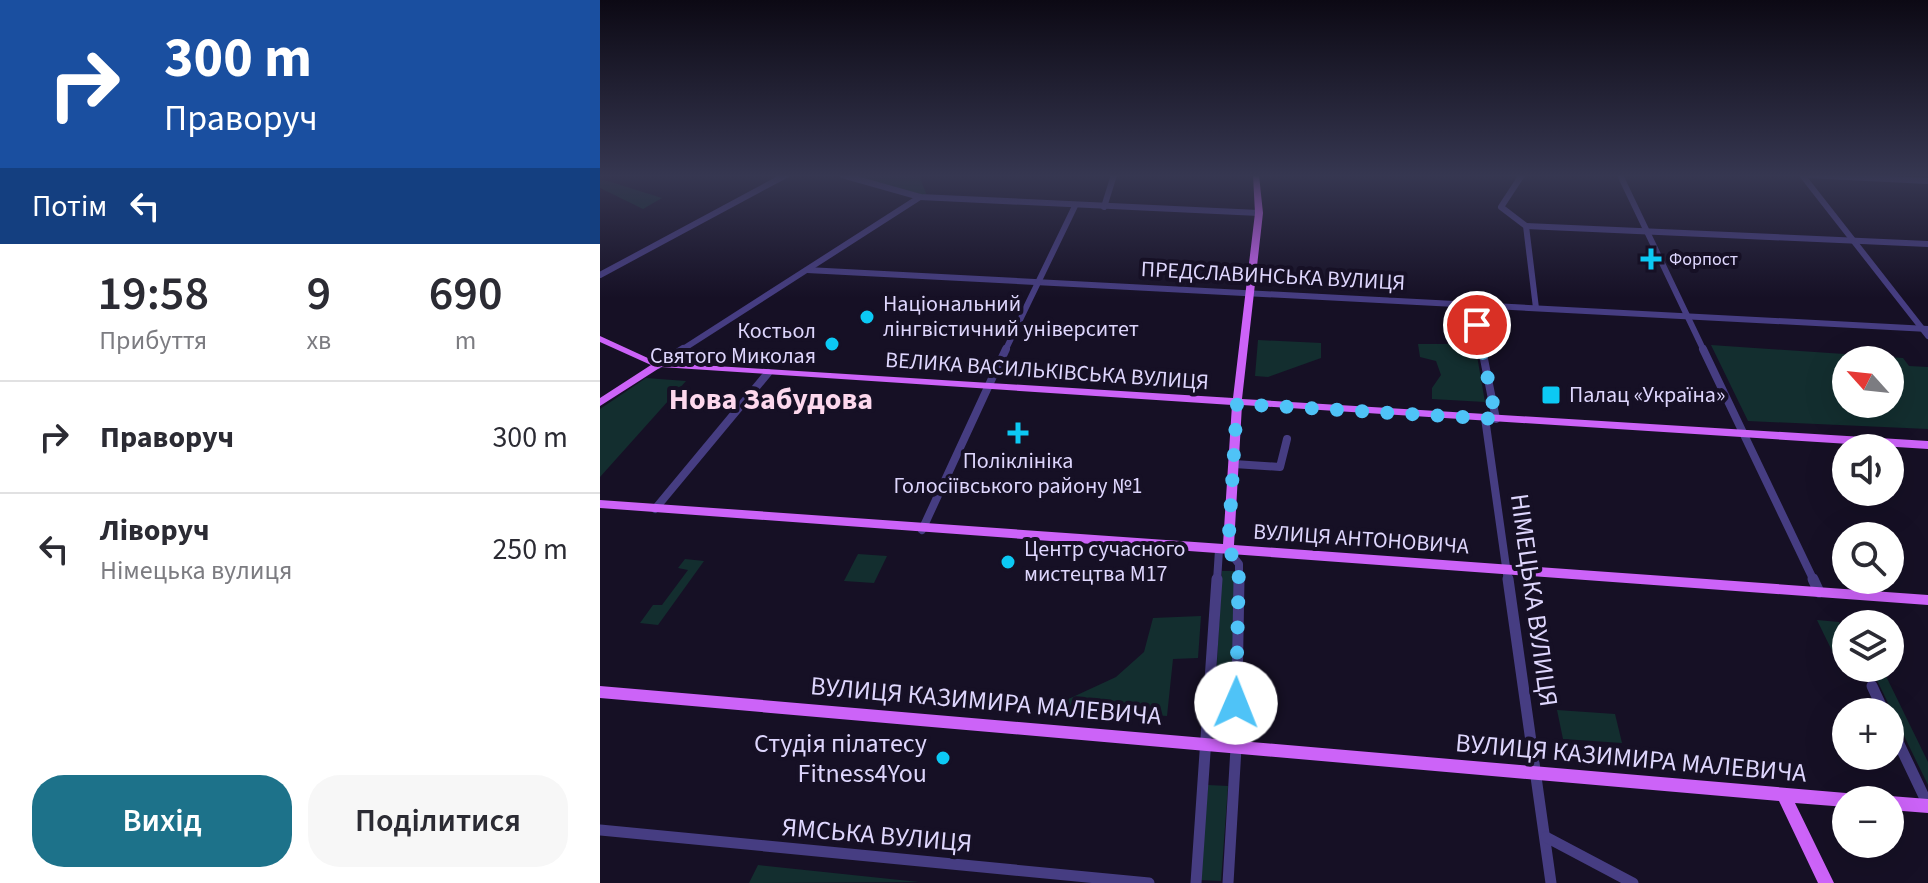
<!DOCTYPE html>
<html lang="uk">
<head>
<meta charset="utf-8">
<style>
	body { margin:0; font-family:"Source Sans 3",sans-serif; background:#f7f7f7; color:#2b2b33; height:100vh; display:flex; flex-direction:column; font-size:30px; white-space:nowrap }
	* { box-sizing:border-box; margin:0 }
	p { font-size:26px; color:#7c7c81 }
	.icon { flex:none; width:44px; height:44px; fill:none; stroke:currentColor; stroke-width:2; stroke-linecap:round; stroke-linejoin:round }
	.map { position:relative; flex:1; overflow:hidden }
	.drawer { display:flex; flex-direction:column; background:#fff; width:600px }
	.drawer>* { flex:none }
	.top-card { background:#1a4fa0; color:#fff; overflow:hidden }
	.needle { width:52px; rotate:297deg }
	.tools { position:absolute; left:1232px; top:346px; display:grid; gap:16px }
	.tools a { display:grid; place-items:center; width:72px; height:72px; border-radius:50%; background:#fff; box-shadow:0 8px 32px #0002; font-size:40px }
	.pin { position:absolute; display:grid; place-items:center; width:68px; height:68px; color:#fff; margin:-34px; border:4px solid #fff; border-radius:50%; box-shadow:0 2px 8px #0007 }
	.me { position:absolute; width:88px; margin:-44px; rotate:1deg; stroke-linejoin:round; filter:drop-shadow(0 0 6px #0008) }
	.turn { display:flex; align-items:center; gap:28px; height:168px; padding:0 32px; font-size:36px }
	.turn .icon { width:104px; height:104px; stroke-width:2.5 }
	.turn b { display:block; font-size:56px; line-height:68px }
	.then { display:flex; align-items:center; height:76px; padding:0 32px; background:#0003; gap:16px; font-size:30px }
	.eta { display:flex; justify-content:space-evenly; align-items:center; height:136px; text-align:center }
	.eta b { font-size:48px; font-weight:600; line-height:56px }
	.primary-button { display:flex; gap:16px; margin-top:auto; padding:16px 32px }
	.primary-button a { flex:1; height:92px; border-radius:32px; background:#1d728a; color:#fff; font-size:32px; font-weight:600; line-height:92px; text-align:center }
	.primary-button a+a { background:#f7f7f7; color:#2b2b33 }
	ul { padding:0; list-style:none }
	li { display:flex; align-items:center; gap:24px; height:112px; padding:0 32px; border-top:2px solid #e1e1e2 }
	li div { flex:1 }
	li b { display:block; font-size:30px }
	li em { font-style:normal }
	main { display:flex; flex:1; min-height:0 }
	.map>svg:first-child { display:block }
	.green { fill:#132e2f; fill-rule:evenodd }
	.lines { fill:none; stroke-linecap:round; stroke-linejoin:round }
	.minor-far2 { stroke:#463d82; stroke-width:6 }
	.minor-far1 { stroke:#463d82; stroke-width:8 }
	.minor { stroke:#463d82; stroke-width:11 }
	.major { fill:#cc63f8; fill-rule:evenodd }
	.route { stroke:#4fc3f7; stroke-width:14; stroke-dasharray:0 25.2 }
	.poi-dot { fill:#0cc9f4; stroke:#161025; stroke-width:3 }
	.labels { text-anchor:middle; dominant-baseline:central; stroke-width:8; stroke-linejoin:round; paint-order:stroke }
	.far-poi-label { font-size:18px; fill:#ded6fd; stroke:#161025; text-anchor:start }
	.street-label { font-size:22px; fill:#ded6fd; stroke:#161025 }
	.poi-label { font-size:22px; fill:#ded6fd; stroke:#161025; text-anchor:start }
	.near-street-label { font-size:26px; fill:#ded6fd; stroke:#161025 }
	.near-poi-label { font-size:26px; fill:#ded6fd; stroke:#161025; text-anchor:end }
	.district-label { font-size:30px; font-weight:bold; fill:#fdd8ed; stroke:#161025 }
</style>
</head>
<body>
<main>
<section class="drawer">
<div class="top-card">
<div class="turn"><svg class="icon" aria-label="right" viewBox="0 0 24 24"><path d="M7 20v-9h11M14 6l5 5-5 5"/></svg><div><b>300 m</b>Праворуч</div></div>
<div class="then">Потім<svg class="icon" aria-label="left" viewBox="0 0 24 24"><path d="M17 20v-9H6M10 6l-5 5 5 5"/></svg></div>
</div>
<div class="eta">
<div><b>19:58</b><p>Прибуття</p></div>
<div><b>9</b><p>хв</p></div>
<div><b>690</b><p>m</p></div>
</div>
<ul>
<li><svg class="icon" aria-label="right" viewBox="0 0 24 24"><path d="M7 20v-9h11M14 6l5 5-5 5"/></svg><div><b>Праворуч</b></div><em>300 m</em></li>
<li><svg class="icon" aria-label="left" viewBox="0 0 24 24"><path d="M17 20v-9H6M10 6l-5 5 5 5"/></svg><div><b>Ліворуч</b><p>Німецька вулиця</p></div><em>250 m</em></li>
</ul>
<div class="primary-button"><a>Вихід</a><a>Поділитися</a></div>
</section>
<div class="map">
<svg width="1328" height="883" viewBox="0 0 1328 883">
	<rect width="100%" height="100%" fill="#161025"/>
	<g class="green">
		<polygon points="250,175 319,175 327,196"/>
		<polygon points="0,180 8,181 62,198 43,209 0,188"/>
		<polygon points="658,340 721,343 721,358 668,377 655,376"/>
		<polygon points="818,344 875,344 885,402 832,399 832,388 841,375 836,361 820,357"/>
		<path d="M1111,345L1303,358L1309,366L1328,367V429L1148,421ZM1246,360H1290V404H1246Z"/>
		<polygon points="46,378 86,381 0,477 0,409"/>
		<polygon points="258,554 287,556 274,583 244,581"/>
		<polygon points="85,559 104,561 58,625 40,623 53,605 62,605 88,570 78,568"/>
		<polygon points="622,571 636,571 630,734 613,734"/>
		<polygon points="601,616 598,658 573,659 567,716 449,708 516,677 544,652 553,618"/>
		<polygon points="1217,620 1239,622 1246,635 1246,662 1237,661"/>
		<polygon points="1271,668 1282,668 1328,762 1328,785"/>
		<polygon points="957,710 1015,714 1022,743 963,739"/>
		<polygon points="608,785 628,786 621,881 600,880"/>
		<polygon points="158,865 319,882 149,883"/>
	</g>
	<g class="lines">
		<g class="minor-far2">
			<polyline points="242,175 320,197 659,213"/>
			<polyline points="922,175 901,207 926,226 936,308"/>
			<polyline points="1020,175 1104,351"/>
			<polyline points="1202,175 1328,336"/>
			<polyline points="1206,175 1328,181"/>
			<polyline points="504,207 514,175"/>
			<polyline points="926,226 1328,244"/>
			<polyline points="207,270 1328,329"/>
			<polyline points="0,275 186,175"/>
			<polyline points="873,305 882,351"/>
			<polyline points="80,351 320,197"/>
			<polyline points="405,351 475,206"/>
		</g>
		<g class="minor-far1">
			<polyline points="882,349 896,419"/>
			<polyline points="1103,349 1214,581"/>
			<polyline points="399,364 406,349"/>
			<polyline points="58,365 83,349"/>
			<polyline points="885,418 908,581"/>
			<polyline points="634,464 680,467 687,439"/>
			<polyline points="55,509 168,373"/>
			<polyline points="322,530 395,372"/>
			<polyline points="628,550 639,564 639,581"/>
			<polyline points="617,581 619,550"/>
		</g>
		<g class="minor">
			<polyline points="908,579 951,883"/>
			<polyline points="1213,579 1219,592"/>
			<polyline points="1272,686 1284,712"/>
			<polyline points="1290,725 1328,805"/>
			<polyline points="0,830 549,883"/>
			<polyline points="946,837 1033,883"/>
			<polyline points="596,883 617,579"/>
			<polyline points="628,883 636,748 639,579"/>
		</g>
		<g class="major">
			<polygon points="653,175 659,175 663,213 642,399 1328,441 1328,449 642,405 634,545 1328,595 1328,605 0,508 0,500 623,544 632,405 61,367 0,406 0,398 51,365 0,342 0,336 50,359 67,363 633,398 655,213"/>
			<polygon points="0,686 1246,793 1251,795 1253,800 1246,800 1246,807 1195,803 1234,883 1218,883 1179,801 0,698"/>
			<polygon points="1290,796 1328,799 1328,813 1290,810 1290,800 1284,800"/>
		</g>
	</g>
	<linearGradient id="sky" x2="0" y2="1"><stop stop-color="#0c0914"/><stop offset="0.59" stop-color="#363751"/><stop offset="1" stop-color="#363751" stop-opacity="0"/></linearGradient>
	<rect width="1328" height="298" fill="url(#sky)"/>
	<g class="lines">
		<polyline class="route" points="636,703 639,564 628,550 637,404 896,419 877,325"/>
	</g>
	<g class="poi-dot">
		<path d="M1047 247h8v8h8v8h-8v8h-8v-8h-8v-8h8z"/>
		<circle cx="267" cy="317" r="8"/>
		<circle cx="232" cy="344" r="8"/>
		<rect x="941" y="385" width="20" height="20" rx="4"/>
		<path d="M414 421h8v8h8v8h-8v8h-8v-8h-8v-8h8z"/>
		<circle cx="408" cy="562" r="8"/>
		<circle cx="343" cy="758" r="8"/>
	</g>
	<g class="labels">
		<g class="far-poi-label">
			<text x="1069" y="259">Форпост</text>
		</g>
		<g class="street-label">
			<text transform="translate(673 276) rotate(3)">ПРЕДСЛАВИНСЬКА ВУЛИЦЯ</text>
			<text transform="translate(447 371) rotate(4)">ВЕЛИКА ВАСИЛЬКІВСЬКА ВУЛИЦЯ</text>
			<text transform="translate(761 539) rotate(4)">ВУЛИЦЯ АНТОНОВИЧА</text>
		</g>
		<g class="poi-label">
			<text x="283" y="304">Національний<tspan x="283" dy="25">лінгвістичний університет</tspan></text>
			<text x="216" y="331" text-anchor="end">Костьол<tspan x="216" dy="25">Святого Миколая</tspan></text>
			<text x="969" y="395">Палац «Україна»</text>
			<text x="418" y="461" text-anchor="middle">Поліклініка<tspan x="418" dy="25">Голосіївського району №1</tspan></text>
			<text x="424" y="549">Центр сучасного<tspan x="424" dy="25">мистецтва M17</tspan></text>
		</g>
		<g class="near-street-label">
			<text transform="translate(934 600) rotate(82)">НІМЕЦЬКА ВУЛИЦЯ</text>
			<text transform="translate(386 701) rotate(5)">ВУЛИЦЯ КАЗИМИРА МАЛЕВИЧА</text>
			<text transform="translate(1031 758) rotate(5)">ВУЛИЦЯ КАЗИМИРА МАЛЕВИЧА</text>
			<text transform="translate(277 835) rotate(5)">ЯМСЬКА ВУЛИЦЯ</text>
		</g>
		<g class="near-poi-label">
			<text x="327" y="743">Студія пілатесу<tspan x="327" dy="30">Fitness4You</tspan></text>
		</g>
		<g class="district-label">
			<text x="171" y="399">Нова Забудова</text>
		</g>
	</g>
</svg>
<div class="tools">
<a><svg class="needle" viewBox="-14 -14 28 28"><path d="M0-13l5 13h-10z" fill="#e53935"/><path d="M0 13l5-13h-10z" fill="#7c7c81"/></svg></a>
<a><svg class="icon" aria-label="sound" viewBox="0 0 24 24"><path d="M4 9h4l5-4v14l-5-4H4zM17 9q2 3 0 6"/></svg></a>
<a><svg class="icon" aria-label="search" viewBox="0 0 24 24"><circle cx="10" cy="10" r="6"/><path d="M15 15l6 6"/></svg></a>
<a><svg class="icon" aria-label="layers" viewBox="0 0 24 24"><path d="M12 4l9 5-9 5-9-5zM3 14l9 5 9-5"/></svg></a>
<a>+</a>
<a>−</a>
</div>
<div class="pin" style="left:877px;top:325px;background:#d93025"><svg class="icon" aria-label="arrive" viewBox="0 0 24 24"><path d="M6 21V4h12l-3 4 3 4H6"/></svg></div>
<svg class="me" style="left:636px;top:703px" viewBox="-20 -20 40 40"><circle r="19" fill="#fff"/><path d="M0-13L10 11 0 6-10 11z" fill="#4fc3f7"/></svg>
</div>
</main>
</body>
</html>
